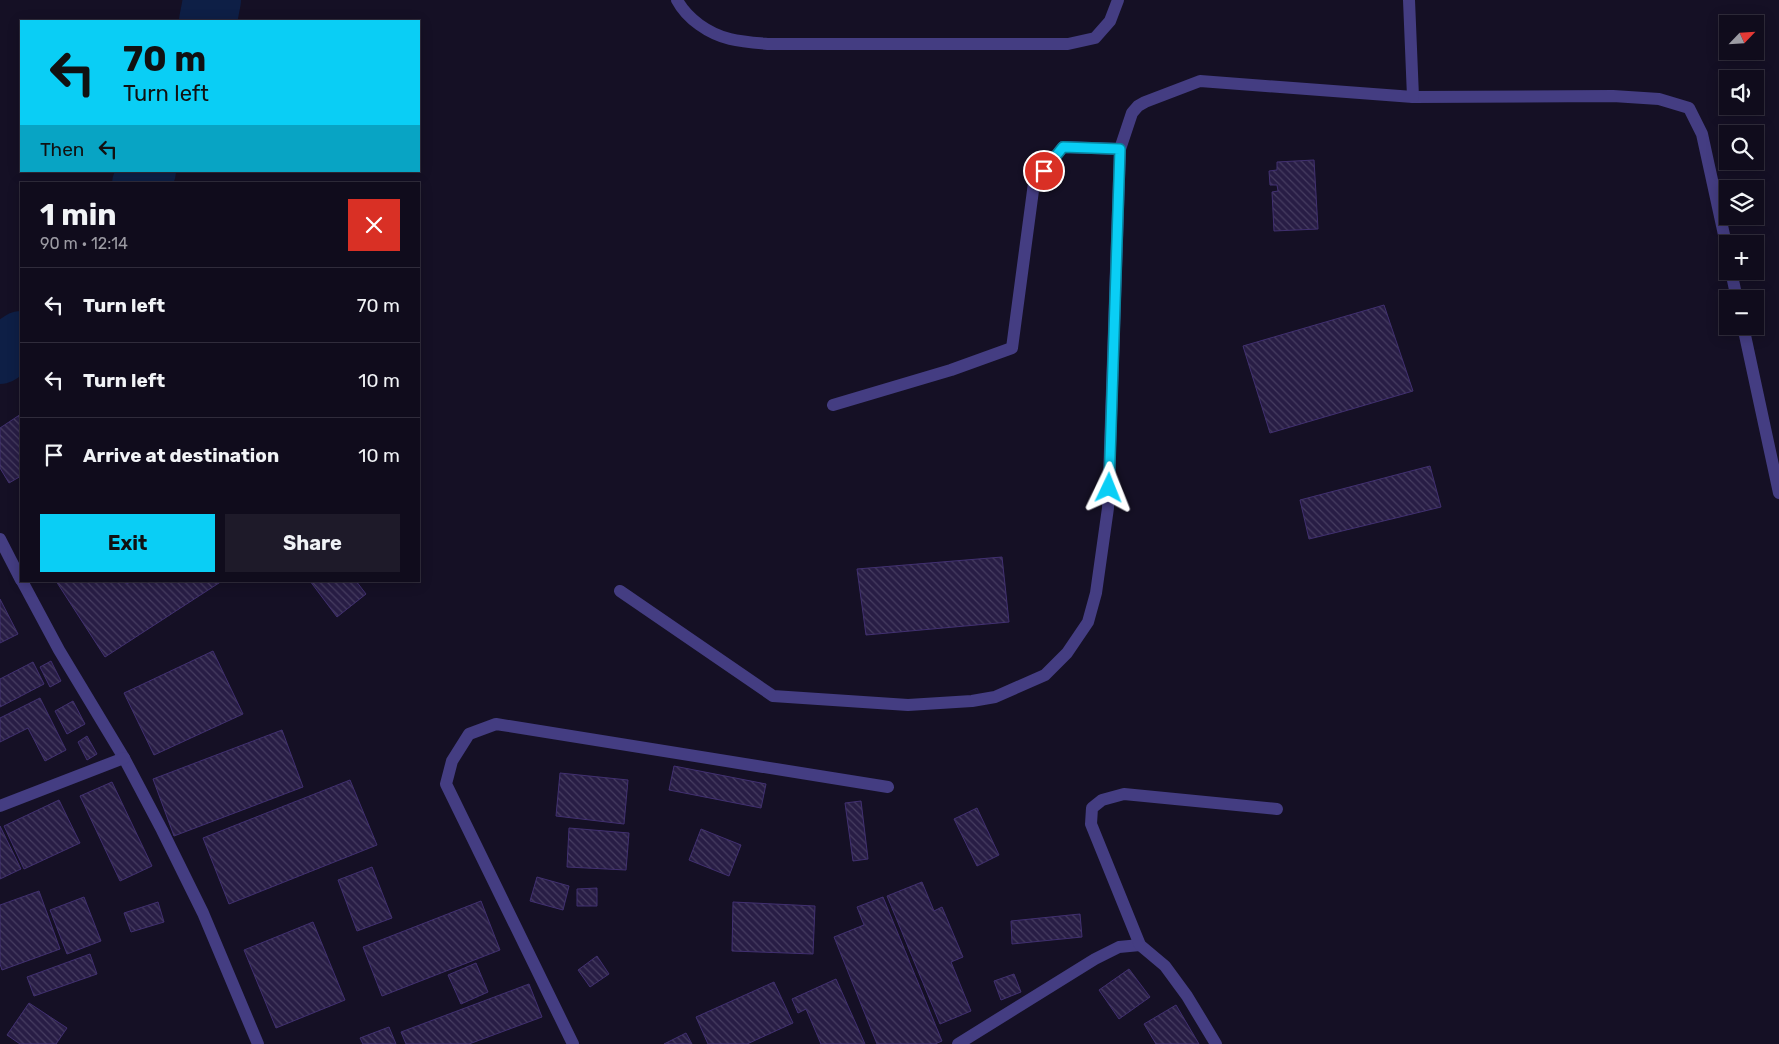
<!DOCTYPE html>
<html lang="en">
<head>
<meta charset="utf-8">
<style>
	body { margin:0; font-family:Rubik,sans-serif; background:#1e1a29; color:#f1f3f6; height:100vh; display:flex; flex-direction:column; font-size:19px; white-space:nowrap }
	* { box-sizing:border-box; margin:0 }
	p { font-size:16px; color:#9c9ba3 }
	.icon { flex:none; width:28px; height:28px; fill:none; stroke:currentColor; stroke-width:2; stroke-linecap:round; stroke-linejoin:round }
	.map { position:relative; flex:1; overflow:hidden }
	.panel { position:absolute; left:20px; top:182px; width:400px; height:400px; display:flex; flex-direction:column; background:#100c1c; border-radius:0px; box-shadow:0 2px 12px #0003,0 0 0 1px #302c3b }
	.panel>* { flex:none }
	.hud { position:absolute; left:20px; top:20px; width:400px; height:152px; border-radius:0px; box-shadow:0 2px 12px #0003,0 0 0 1px #302c3b; background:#0acef5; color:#111; overflow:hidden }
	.needle { width:32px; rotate:65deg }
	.fabs { position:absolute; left:1719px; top:15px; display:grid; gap:10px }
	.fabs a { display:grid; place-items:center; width:45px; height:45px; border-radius:0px; background:#100c1c; box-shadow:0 2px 12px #0003,0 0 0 1px #302c3b; font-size:25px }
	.pin { position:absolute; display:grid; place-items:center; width:42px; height:42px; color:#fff; margin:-21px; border:2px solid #fff; border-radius:50%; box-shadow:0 1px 5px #0007 }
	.me { position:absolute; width:55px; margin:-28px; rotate:2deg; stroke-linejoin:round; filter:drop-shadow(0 0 4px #0008) }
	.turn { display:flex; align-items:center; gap:18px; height:105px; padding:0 20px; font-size:22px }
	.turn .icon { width:65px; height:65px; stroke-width:2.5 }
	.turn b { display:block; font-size:35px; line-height:42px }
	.then { display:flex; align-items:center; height:48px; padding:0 20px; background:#0003; gap:10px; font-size:19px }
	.round { display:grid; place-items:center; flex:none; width:52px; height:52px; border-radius:0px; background:#1e1a29 }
	.head { display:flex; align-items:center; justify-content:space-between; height:85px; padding:0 20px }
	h1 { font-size:30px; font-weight:700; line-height:38px }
	.action { display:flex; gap:10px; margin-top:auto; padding:10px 20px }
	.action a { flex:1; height:58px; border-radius:0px; background:#0acef5; color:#111; font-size:20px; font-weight:700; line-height:58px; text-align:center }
	.action a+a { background:#1e1a29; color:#f1f3f6 }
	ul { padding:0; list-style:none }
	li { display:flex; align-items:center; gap:15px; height:75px; padding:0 20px; border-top:1px solid #302c3b }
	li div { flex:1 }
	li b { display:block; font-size:19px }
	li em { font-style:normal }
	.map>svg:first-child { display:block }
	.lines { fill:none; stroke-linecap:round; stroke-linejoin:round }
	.river { stroke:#0e1f46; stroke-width:58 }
	.building { fill:url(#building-back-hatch); stroke:#413070 }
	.minor { stroke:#443d82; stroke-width:12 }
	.route-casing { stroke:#06869f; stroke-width:12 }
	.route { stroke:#0acef5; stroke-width:9 }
</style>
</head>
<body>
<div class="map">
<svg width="1779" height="1044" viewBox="0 0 1779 1044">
	<defs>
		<pattern id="building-back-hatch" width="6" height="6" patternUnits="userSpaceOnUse" patternTransform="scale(1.25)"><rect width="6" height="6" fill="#281d45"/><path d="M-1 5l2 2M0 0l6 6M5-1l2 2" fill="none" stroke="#473d61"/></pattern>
	</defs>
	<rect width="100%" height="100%" fill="#151025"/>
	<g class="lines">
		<g class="river">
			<polyline points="208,21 212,0"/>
			<polyline points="141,184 147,171"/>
			<polyline points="0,355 21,340"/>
		</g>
	</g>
	<g class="building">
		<polygon points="1314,160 1318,229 1274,231 1272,192 1278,191 1277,185 1270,185 1269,171 1277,170 1277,162"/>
		<polygon points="1384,305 1413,391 1270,433 1243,346"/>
		<polygon points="21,414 21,476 9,483 0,468 0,428"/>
		<polygon points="1430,466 1441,507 1309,539 1300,500"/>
		<polygon points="1002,557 1009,622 866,635 857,569"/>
		<polygon points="56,581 125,581 127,584 131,581 222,581 105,657"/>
		<polygon points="310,581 356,581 366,594 337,617"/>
		<polygon points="0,599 18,634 0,643"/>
		<polygon points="213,651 243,714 154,755 124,693"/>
		<polygon points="51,661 61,681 50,687 40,667"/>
		<polygon points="33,662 44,684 0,707 0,679"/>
		<polygon points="40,698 66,750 45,761 28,728 0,742 0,718"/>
		<polygon points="73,701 85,724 67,734 55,711"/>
		<polygon points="282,730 303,787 174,836 153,779"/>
		<polygon points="87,736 97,754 87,760 78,742"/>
		<polygon points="674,766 766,784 761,808 669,790"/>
		<polygon points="560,773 628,780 624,824 556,816"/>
		<polygon points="350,780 377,845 229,904 203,838"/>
		<polygon points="112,782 152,866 120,881 80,796"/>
		<polygon points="59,800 80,843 24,869 4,826"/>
		<polygon points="861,801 868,859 853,861 845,803"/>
		<polygon points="977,808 999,855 977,866 954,819"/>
		<polygon points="0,826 21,869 0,879"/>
		<polygon points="569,828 629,833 626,870 567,867"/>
		<polygon points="701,829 741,845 729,876 689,860"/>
		<polygon points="372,867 392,918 357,931 338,880"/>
		<polygon points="537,877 569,886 563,910 530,901"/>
		<polygon points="922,882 934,911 942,907 963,957 951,962 971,1011 940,1024 887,896"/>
		<polygon points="597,888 597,906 577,906 577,889"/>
		<polygon points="39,891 60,949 2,970 0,964 0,905"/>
		<polygon points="84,897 101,941 67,954 50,910"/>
		<polygon points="883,897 942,1041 935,1044 877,1044 834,937 864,925 857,907"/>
		<polygon points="481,901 500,950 382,996 363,947"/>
		<polygon points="158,902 164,922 131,932 124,913"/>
		<polygon points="733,902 815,906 813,954 732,951"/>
		<polygon points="1080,914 1082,937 1012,944 1011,921"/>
		<polygon points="313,922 345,1000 276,1028 244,950"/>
		<polygon points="90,954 97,974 34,996 27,977"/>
		<polygon points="597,956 609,974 590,987 578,970"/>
		<polygon points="476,963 488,992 461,1004 448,975"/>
		<polygon points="1129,969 1150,997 1119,1019 1099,990"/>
		<polygon points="1014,974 1021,992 1001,1000 994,981"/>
		<polygon points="836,979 865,1044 821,1044 806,1009 798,1013 792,999"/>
		<polygon points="774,982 793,1023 747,1044 708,1044 696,1017"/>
		<polygon points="529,984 542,1017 469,1044 406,1044 401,1032"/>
		<polygon points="29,1003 67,1028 56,1044 20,1044 7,1035"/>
		<polygon points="1176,1005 1199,1044 1156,1044 1144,1024"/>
		<polygon points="389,1027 396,1044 363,1044 360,1038"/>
		<polygon points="686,1033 692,1044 664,1044"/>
	</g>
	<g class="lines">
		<g class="minor">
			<path d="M677,0C687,19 709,34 730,39C742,42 757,43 769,44H1068L1095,38L1110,21L1118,0"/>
			<polyline points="1413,97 1613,96 1659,99 1689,108 1702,134 1728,253"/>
			<polyline points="1731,271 1737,299"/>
			<polyline points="1743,326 1779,493"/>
			<polyline points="833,405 951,370 1012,348 1034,183 1063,147 1120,149"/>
			<polyline points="0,539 21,580"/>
			<polyline points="22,581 59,650 124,758 162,830 203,913 258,1044"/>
			<polyline points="620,591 773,696 908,705 972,701 995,697 1045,675 1067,653 1088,622 1096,593 1108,508 1120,149 1132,113 1138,106 1145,102 1200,81 1413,97 1409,0"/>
			<polyline points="0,806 124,758"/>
			<polyline points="573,1044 446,784 452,761 469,734 496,724 888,787"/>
			<polyline points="958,1044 1095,959 1119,947 1140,945"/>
			<polyline points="1216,1044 1187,996 1165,966 1140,945 1091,824 1092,808 1102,800 1124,794 1277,809"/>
		</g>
	</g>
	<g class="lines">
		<defs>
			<polyline id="route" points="1044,171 1063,147 1120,149 1109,488"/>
		</defs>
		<use href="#route" class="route-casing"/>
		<use href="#route" class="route"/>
	</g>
</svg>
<div class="fabs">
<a><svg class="needle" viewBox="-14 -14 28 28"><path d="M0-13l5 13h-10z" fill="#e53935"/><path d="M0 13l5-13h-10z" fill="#9c9ba3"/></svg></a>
<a><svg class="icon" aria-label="sound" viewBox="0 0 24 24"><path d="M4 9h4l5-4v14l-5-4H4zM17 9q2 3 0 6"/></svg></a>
<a><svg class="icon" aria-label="search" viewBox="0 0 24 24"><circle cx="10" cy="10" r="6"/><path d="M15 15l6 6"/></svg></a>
<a><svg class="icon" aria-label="layers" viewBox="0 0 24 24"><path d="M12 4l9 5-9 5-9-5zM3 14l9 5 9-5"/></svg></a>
<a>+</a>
<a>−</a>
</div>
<div class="pin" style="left:1044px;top:171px;background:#d93025"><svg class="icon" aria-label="arrive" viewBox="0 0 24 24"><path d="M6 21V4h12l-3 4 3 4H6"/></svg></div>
<svg class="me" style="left:1109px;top:488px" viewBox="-20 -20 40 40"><path d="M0-17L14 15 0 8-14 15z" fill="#0acef5" stroke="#fff" stroke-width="4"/></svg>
<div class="hud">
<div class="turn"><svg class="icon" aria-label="left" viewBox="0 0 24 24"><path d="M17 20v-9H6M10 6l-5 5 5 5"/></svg><div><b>70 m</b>Turn left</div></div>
<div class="then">Then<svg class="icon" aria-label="left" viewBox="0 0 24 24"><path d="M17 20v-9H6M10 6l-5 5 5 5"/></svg></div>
</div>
<section class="panel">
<div class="head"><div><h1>1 min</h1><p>90 m · 12:14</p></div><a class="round" style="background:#d93025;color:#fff"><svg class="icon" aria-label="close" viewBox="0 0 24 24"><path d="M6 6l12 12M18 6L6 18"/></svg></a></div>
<ul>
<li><svg class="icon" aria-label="left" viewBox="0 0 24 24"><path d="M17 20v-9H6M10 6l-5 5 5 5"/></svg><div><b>Turn left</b></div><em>70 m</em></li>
<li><svg class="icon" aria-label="left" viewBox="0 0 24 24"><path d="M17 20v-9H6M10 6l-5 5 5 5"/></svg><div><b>Turn left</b></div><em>10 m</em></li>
<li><svg class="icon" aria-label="arrive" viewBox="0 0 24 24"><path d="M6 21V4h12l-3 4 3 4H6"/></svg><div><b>Arrive at destination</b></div><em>10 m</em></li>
</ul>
<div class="action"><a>Exit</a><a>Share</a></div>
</section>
</div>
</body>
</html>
